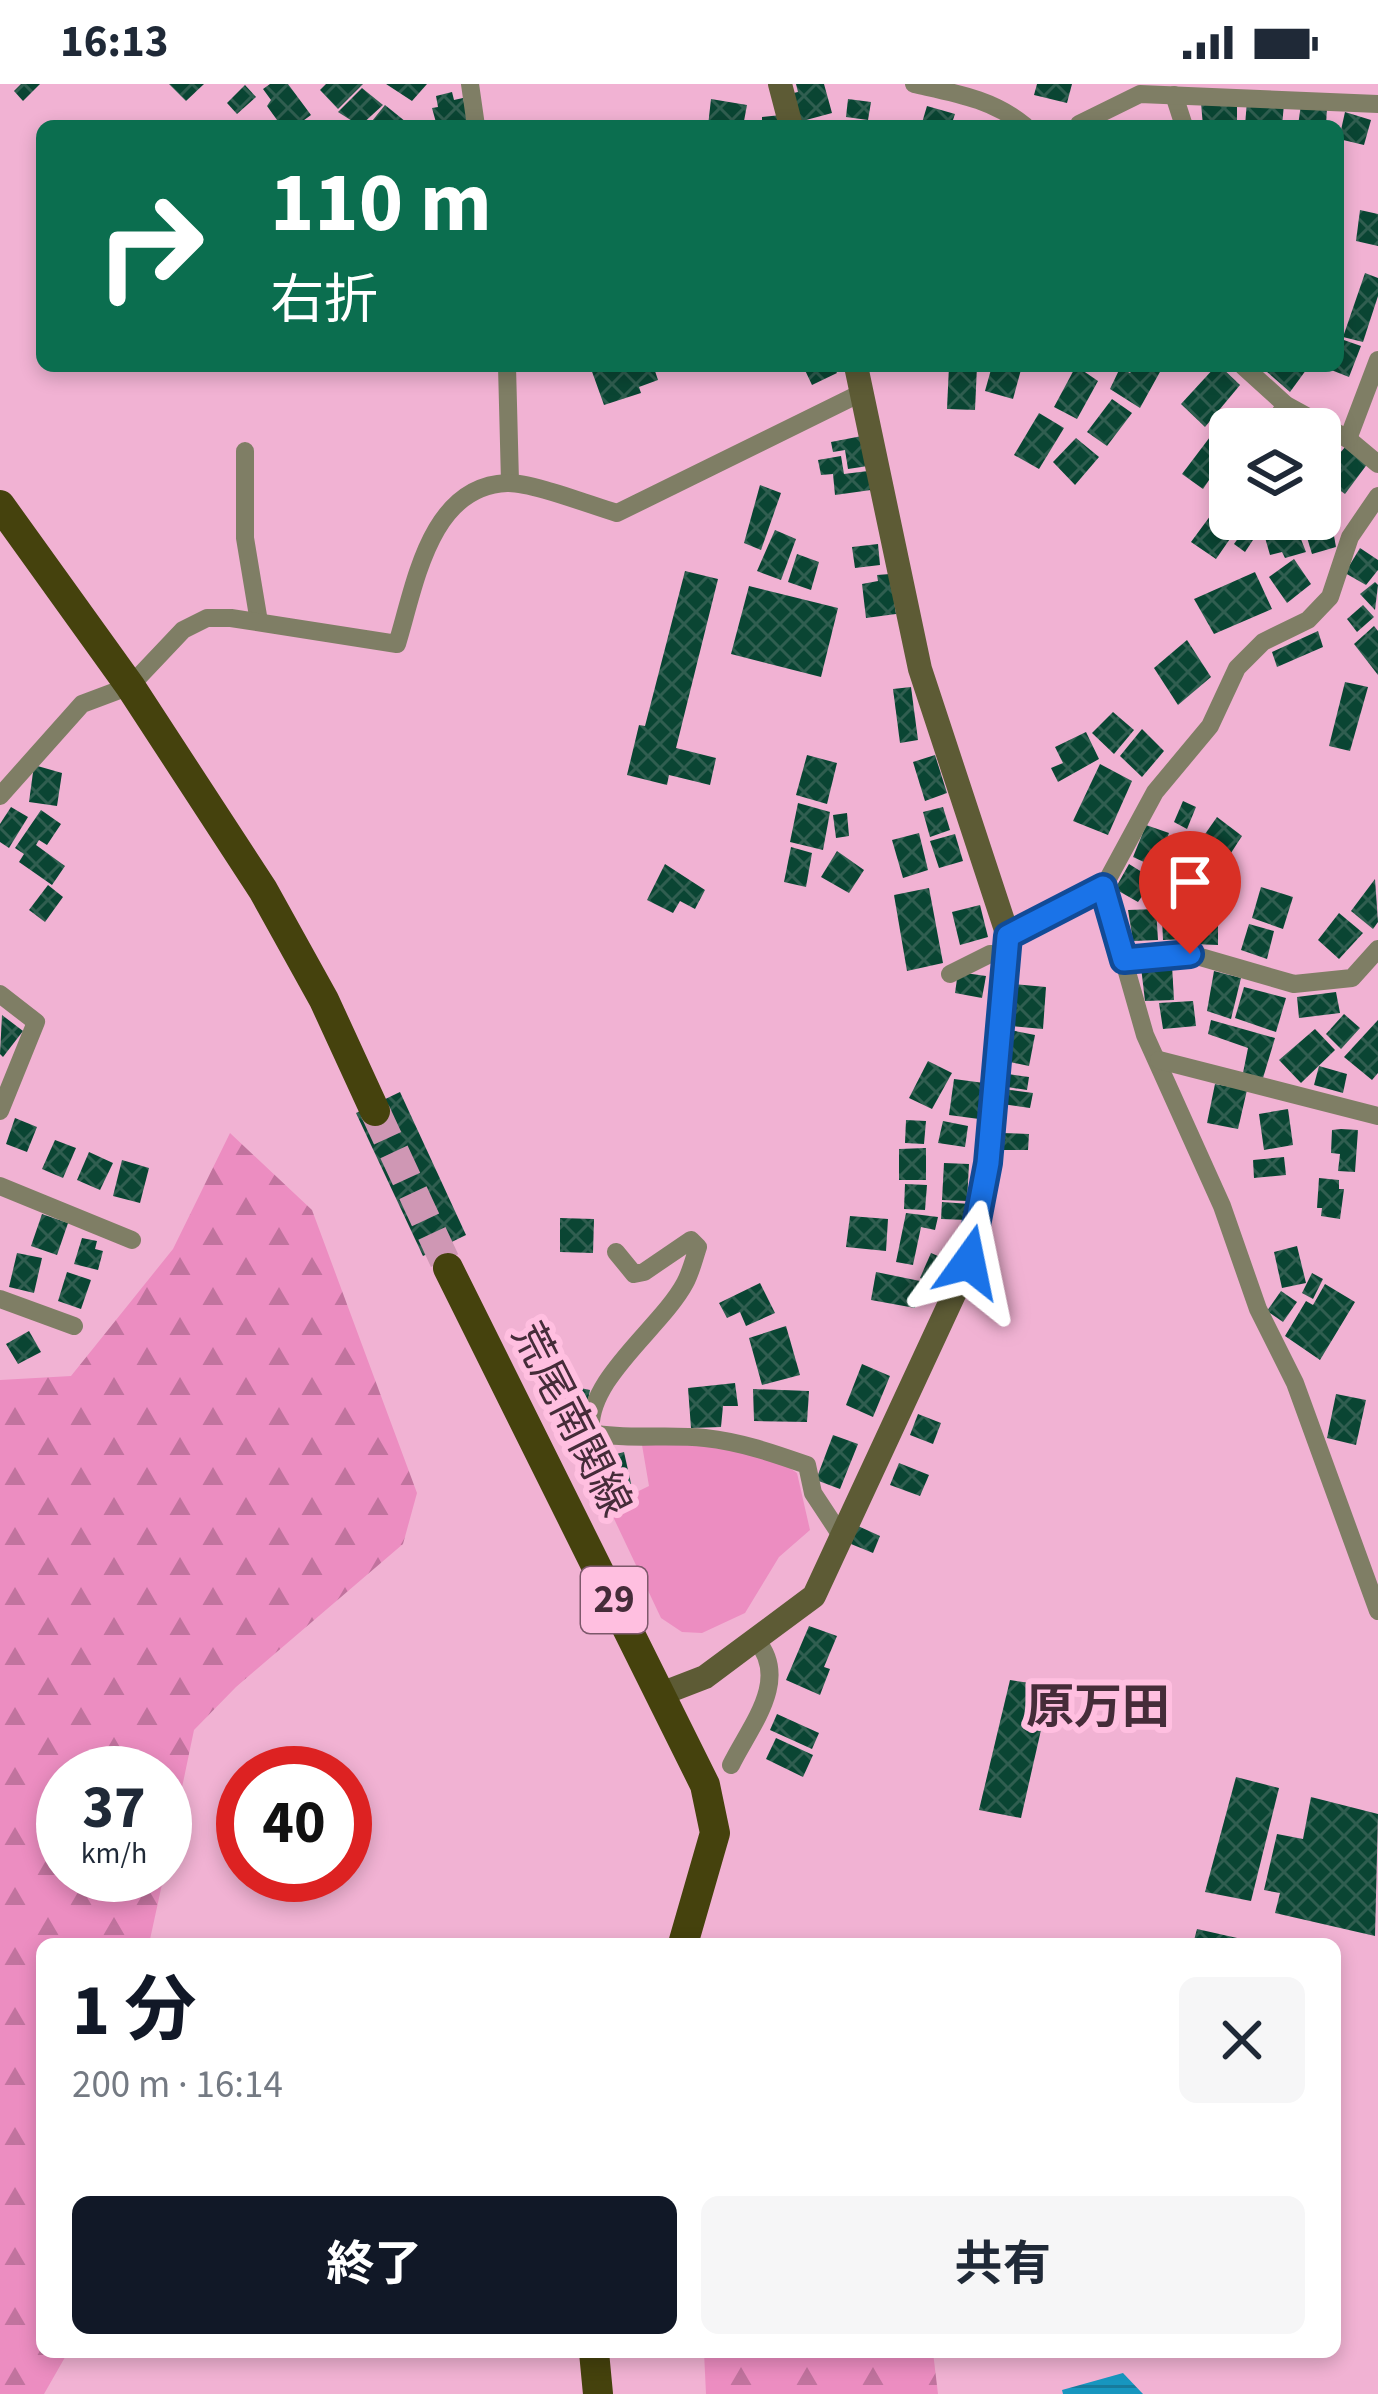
<!DOCTYPE html>
<html lang="ja">
<head>
<meta charset="utf-8">
<style>
	body { margin:0; font-family:"Source Sans 3","Noto Sans JP",sans-serif; background:#f6f6f7; color:#1f2937; height:100vh; display:flex; flex-direction:column; font-size:45px; white-space:nowrap }
	* { box-sizing:border-box; margin:0 }
	p { font-size:39px; color:#747a83 }
	.icon { flex:none; width:66px; height:66px; fill:none; stroke:currentColor; stroke-width:2; stroke-linecap:round; stroke-linejoin:round }
	.map { position:relative; flex:1; overflow:hidden }
	.drawer { position:absolute; left:36px; top:1854px; width:1305px; height:420px; display:flex; flex-direction:column; background:#fff; border-radius:18px; box-shadow:0 6px 18px #0003 }
	.drawer>* { flex:none }
	.hud { position:absolute; left:36px; top:36px; width:1308px; height:252px; border-radius:18px; box-shadow:0 6px 18px #0003; background:#0b6e4f; color:#fff; overflow:hidden }
	.controls { position:absolute; left:1209px; top:324px; display:grid; gap:24px }
	.controls a { display:grid; place-items:center; width:132px; height:132px; border-radius:18px; background:#fff; box-shadow:0 6px 18px #0003; font-size:60px }
	.speed { position:absolute; left:36px; top:1662px; display:flex; gap:24px; font-size:60px; font-weight:700; text-align:center }
	.speed>* { display:grid; place-content:center; width:156px; height:156px; border-radius:50%; background:#fff; box-shadow:0 6px 18px #0003; line-height:1 }
	.speed small { font-size:30px; font-weight:400 }
	.speed .limit { border:18px solid #d22; background:#fff; color:#111 }
	.pin { position:absolute; display:grid; place-items:center; width:102px; height:102px; color:#fff; margin:-123px -51px; border-radius:50% 50% 50% 0; rotate:-45deg; box-shadow:0 0 12px #0007 }
	.pin .icon { rotate:45deg }
	.me { position:absolute; width:132px; margin:-66px; rotate:12deg; stroke-linejoin:round; filter:drop-shadow(0 0 9px #0008) }
	.turn { display:flex; align-items:center; gap:42px; height:252px; padding:0 36px; font-size:54px }
	.turn .icon { width:156px; height:156px; stroke-width:2.5 }
	.turn b { display:block; font-size:84px; line-height:102px }
	.round { display:grid; place-items:center; flex:none; width:126px; height:126px; border-radius:18px; background:#f6f6f7 }
	.summary { display:flex; align-items:center; justify-content:space-between; height:204px; padding:0 36px }
	h1 { font-size:72px; font-weight:700; line-height:90px; color:#111827 }
	.primary-button { display:flex; gap:24px; margin-top:auto; padding:24px 36px }
	.primary-button a { flex:1; height:138px; border-radius:18px; background:#111827; color:#fff; font-size:48px; font-weight:700; line-height:138px; text-align:center }
	.primary-button a+a { background:#f6f6f7; color:#1f2937 }
	.status { display:flex; justify-content:space-between; align-items:center; height:84px; padding:0 60px; background:#fff; direction:ltr }
	.status svg { height:33px; fill:currentColor }
	.map>svg:first-child { display:block }
	.grass { fill:#ec8dc1 }
	.forest { fill:url(#forest-firs) }
	.water { fill:url(#water-rules) }
	.building { fill:url(#building-cross-hatch) }
	.lines { fill:none; stroke-linecap:round; stroke-linejoin:round }
	.primary-tunnel { stroke:#cf97b4; stroke-width:30; stroke-dasharray:30 15; stroke-linecap:butt }
	.street { stroke:#7f7e65; stroke-width:18 }
	.secondary { stroke:#5d5b35; stroke-width:24 }
	.primary { stroke:#45420d; stroke-width:30 }
	.route-casing { stroke:#114b97; stroke-width:30 }
	.route { stroke:#1a73e8; stroke-width:21 }
	.labels { text-anchor:middle; dominant-baseline:central; stroke-width:12; stroke-linejoin:round; paint-order:stroke }
	.shield { fill:#ffbfe0; stroke:#7d586b; stroke-width:3 }
	.shield-label { font-size:39px; font-weight:bold; fill:#452c39 }
	.street-label { font-size:42px; fill:#452c39; stroke:#ffbfe0 }
	.quarter-label { font-size:48px; font-weight:bold; fill:#452c39; stroke:#ffbfe0 }
</style>
</head>
<body>
<div class="status"><b>16:13</b><svg viewBox="0 0 49 12"><path d="M0 12V9h3v3zM5 12V6h3v6zM10 12V3h3v9zM15 12V0h3v12zM26 1h20v11H26zM47 4h2v5h-2z"/></svg></div>
<div class="map">
<svg width="1378" height="2310" viewBox="0 0 1378 2310">
	<defs>
		<pattern id="forest-firs" width="22" height="20" patternUnits="userSpaceOnUse" patternTransform="scale(3)"><rect width="22" height="20" fill="#ec8dc1"/><path d="M5 1l3.5 6h-7zM16 11l3.5 6h-7z" fill="#c1739e"/></pattern>
		<pattern id="water-rules" width="6" height="5" patternUnits="userSpaceOnUse" patternTransform="scale(3)"><rect width="6" height="5" fill="#1796bf"/><path d="M0 2.5h6" fill="none" stroke="#177b9c"/></pattern>
		<pattern id="building-cross-hatch" width="8" height="8" patternUnits="userSpaceOnUse" patternTransform="scale(3)"><rect width="8" height="8" fill="#0a4533"/><path d="M0 0l8 8M0 8l8-8" fill="none" stroke="#305e50"/></pattern>
	</defs>
	<rect width="100%" height="100%" fill="#f1b2d3"/>
	<polygon class="grass" points="682,1358 774,1373 797,1389 810,1446 779,1473 745,1529 702,1549 682,1548 661,1534 608,1422 649,1402 642,1361"/>
	<g class="forest">
		<polygon points="230,1049 312,1126 417,1409 403,1460 236,1603 194,1646 165,1785 165,1689 63,1689 63,1791 164,1791 149,1860 42,1860 42,2268 68,2268 44,2310 0,2310 0,1296 71,1292 173,1165"/>
		<polygon points="704,2268 933,2268 938,2310 706,2310"/>
	</g>
	<polygon class="water" points="1123,2289 1143,2310 1063,2310 1062,2306"/>
	<g class="building">
		<polygon points="21,0 40,0 23,17 14,7"/>
		<polygon points="169,0 204,0 186,17"/>
		<polygon points="270,0 288,0 311,31 296,42 268,42 277,36 267,22 271,16 263,5"/>
		<polygon points="326,0 363,0 338,25 320,6"/>
		<polygon points="386,0 427,0 412,17"/>
		<polygon points="796,0 824,0 832,29 795,39 789,10 798,8"/>
		<polygon points="1037,0 1072,0 1067,19 1034,11"/>
		<polygon points="245,1 256,13 237,30 227,19"/>
		<polygon points="362,4 383,21 360,42 338,28"/>
		<polygon points="452,8 454,16 463,14 470,42 437,42 432,24 438,23 436,12"/>
		<polygon points="711,15 747,21 744,37 762,39 762,33 781,31 782,42 708,42"/>
		<polygon points="848,15 871,18 868,36 846,33"/>
		<polygon points="1247,16 1284,20 1282,42 1245,42"/>
		<polygon points="1201,19 1237,19 1237,42 1203,42"/>
		<polygon points="1301,20 1327,23 1326,42 1298,42"/>
		<polygon points="385,21 411,42 368,42"/>
		<polygon points="927,22 955,30 951,42 921,42"/>
		<polygon points="1345,28 1371,36 1364,61 1339,55"/>
		<polygon points="1360,126 1378,130 1378,162 1356,157"/>
		<polygon points="1365,189 1378,194 1378,212 1363,258 1343,253"/>
		<polygon points="1338,254 1361,262 1349,293 1321,282 1338,282"/>
		<polygon points="590,282 667,282 667,283 655,287 658,296 639,303 641,309 604,321"/>
		<polygon points="803,282 833,282 837,289 812,301"/>
		<polygon points="949,282 977,282 975,326 947,325"/>
		<polygon points="992,282 1022,282 1013,315 985,307"/>
		<polygon points="1076,282 1098,297 1077,335 1054,323"/>
		<polygon points="1135,282 1155,282 1161,286 1140,324 1110,305 1120,284 1130,289"/>
		<polygon points="1216,282 1220,282 1240,301 1205,343 1181,320"/>
		<polygon points="1269,282 1309,282 1290,308 1266,287"/>
		<polygon points="1112,315 1132,329 1107,362 1087,348"/>
		<polygon points="1039,329 1064,344 1039,385 1014,371"/>
		<polygon points="1213,349 1230,365 1203,405 1182,390"/>
		<polygon points="862,352 868,382 848,385 845,366 833,368 831,358"/>
		<polygon points="1076,354 1099,373 1075,401 1053,378"/>
		<polygon points="1346,362 1368,379 1345,410 1320,392"/>
		<polygon points="841,372 844,390 868,387 871,406 835,411 833,390 821,391 818,376"/>
		<polygon points="1320,397 1339,411 1331,423 1320,415"/>
		<polygon points="760,401 781,409 761,466 744,459"/>
		<polygon points="1219,420 1230,429 1230,435 1241,439 1216,475 1191,458"/>
		<polygon points="1330,430 1336,463 1312,470 1302,437"/>
		<polygon points="1249,439 1259,447 1245,468 1234,460"/>
		<polygon points="1295,440 1306,468 1285,474 1282,468 1270,471 1264,450"/>
		<polygon points="775,446 796,455 781,496 757,487"/>
		<polygon points="878,460 880,481 855,484 852,463"/>
		<polygon points="1360,464 1378,476 1378,486 1366,501 1345,489"/>
		<polygon points="797,470 819,478 811,506 788,498"/>
		<polygon points="1294,475 1311,500 1287,519 1269,493"/>
		<polygon points="685,487 718,495 676,664 716,674 710,701 669,691 667,701 627,691 639,641 645,642"/>
		<polygon points="1255,488 1272,525 1214,550 1194,515"/>
		<polygon points="890,490 896,530 866,534 862,500 878,497 877,491"/>
		<polygon points="1375,498 1378,501 1375,526 1360,510"/>
		<polygon points="749,502 838,524 821,593 731,570"/>
		<polygon points="1363,521 1374,533 1357,548 1347,535"/>
		<polygon points="1374,542 1378,547 1378,591 1354,560"/>
		<polygon points="1318,547 1323,563 1277,583 1272,568"/>
		<polygon points="1187,556 1211,593 1178,621 1154,584"/>
		<polygon points="1345,598 1368,603 1350,667 1329,662"/>
		<polygon points="911,603 918,656 900,659 893,605"/>
		<polygon points="1113,628 1134,646 1114,670 1092,649"/>
		<polygon points="1142,645 1164,667 1142,693 1120,672"/>
		<polygon points="1086,648 1099,675 1058,698 1051,684 1063,679 1055,663"/>
		<polygon points="807,671 837,679 827,720 796,711"/>
		<polygon points="935,671 947,709 925,717 913,678"/>
		<polygon points="1100,680 1132,697 1108,751 1073,737"/>
		<polygon points="34,681 62,689 57,722 29,718"/>
		<polygon points="1183,717 1196,723 1187,745 1174,738"/>
		<polygon points="798,719 830,728 823,766 790,758"/>
		<polygon points="11,723 28,733 9,764 0,758 0,740"/>
		<polygon points="943,723 950,746 930,753 923,728"/>
		<polygon points="41,726 61,740 47,761 39,756 36,761 65,782 52,801 19,778 24,770 15,764"/>
		<polygon points="847,729 849,752 836,754 833,731"/>
		<polygon points="1217,733 1242,752 1216,792 1189,773"/>
		<polygon points="1146,741 1169,749 1157,784 1133,773"/>
		<polygon points="919,749 928,786 903,794 892,756"/>
		<polygon points="955,750 963,777 939,784 930,757"/>
		<polygon points="791,763 812,769 806,803 784,798"/>
		<polygon points="837,767 864,786 849,809 821,793"/>
		<polygon points="665,780 705,806 695,825 680,817 673,829 647,816"/>
		<polygon points="1129,780 1166,803 1158,816 1145,808 1138,818 1115,805"/>
		<polygon points="1375,795 1378,838 1373,845 1351,827"/>
		<polygon points="48,801 63,813 45,838 29,826"/>
		<polygon points="1261,803 1293,813 1283,845 1252,834"/>
		<polygon points="929,804 943,879 907,887 894,811"/>
		<polygon points="1192,820 1218,820 1218,861 1193,860"/>
		<polygon points="980,821 988,853 960,861 952,828"/>
		<polygon points="1156,825 1158,856 1133,857 1128,826"/>
		<polygon points="1339,829 1363,849 1339,875 1318,856"/>
		<polygon points="1162,834 1188,834 1189,855 1163,856"/>
		<polygon points="1249,840 1274,847 1267,875 1241,866"/>
		<polygon points="1172,881 1174,916 1145,917 1141,883"/>
		<polygon points="1214,887 1241,894 1231,935 1207,927"/>
		<polygon points="958,888 986,892 982,914 955,909"/>
		<polygon points="1013,900 1046,903 1043,945 1010,942"/>
		<polygon points="1244,903 1286,914 1276,948 1235,934"/>
		<polygon points="1336,908 1340,929 1299,934 1297,913"/>
		<polygon points="1193,917 1196,942 1163,945 1159,919"/>
		<polygon points="1344,930 1360,944 1341,965 1326,950"/>
		<polygon points="2,931 23,947 3,973 0,970"/>
		<polygon points="1211,936 1275,954 1263,994 1243,989 1248,964 1208,950"/>
		<polygon points="1378,936 1378,989 1372,996 1344,973"/>
		<polygon points="1315,945 1335,966 1301,999 1279,976"/>
		<polygon points="1010,946 1035,951 1029,982 1005,977"/>
		<polygon points="928,977 952,989 932,1025 909,1014"/>
		<polygon points="1319,982 1347,990 1343,1009 1314,1001"/>
		<polygon points="1008,990 1029,993 1027,1006 1007,1003"/>
		<polygon points="954,995 984,999 979,1035 949,1031"/>
		<polygon points="1215,1000 1247,1006 1238,1045 1207,1039"/>
		<polygon points="1004,1005 1033,1009 1030,1024 1002,1020"/>
		<polygon points="400,1008 466,1151 423,1172 356,1029"/>
		<polygon points="1288,1025 1293,1061 1264,1066 1259,1030"/>
		<polygon points="15,1034 37,1043 27,1068 6,1060"/>
		<polygon points="906,1036 926,1037 924,1060 905,1059"/>
		<polygon points="943,1037 968,1042 965,1063 938,1059"/>
		<polygon points="1341,1045 1358,1046 1355,1088 1338,1087 1340,1070 1331,1069 1332,1046"/>
		<polygon points="1001,1049 1029,1050 1028,1066 1000,1066"/>
		<polygon points="55,1056 76,1064 63,1094 42,1085"/>
		<polygon points="926,1064 926,1096 899,1096 899,1065"/>
		<polygon points="89,1068 113,1079 100,1106 77,1096"/>
		<polygon points="1284,1073 1286,1091 1254,1094 1253,1076"/>
		<polygon points="122,1076 149,1084 140,1119 113,1112"/>
		<polygon points="944,1079 969,1080 967,1117 942,1116"/>
		<polygon points="1319,1094 1339,1096 1339,1105 1344,1105 1340,1135 1321,1132 1322,1124 1317,1124"/>
		<polygon points="905,1100 927,1101 925,1126 904,1125"/>
		<polygon points="942,1118 970,1120 969,1136 941,1135"/>
		<polygon points="906,1129 938,1133 935,1146 921,1143 913,1181 896,1178"/>
		<polygon points="42,1130 68,1139 57,1171 31,1162"/>
		<polygon points="850,1132 888,1135 886,1167 846,1163"/>
		<polygon points="560,1134 594,1135 593,1169 560,1168"/>
		<polygon points="82,1154 97,1157 95,1165 103,1167 98,1186 74,1180"/>
		<polygon points="1297,1162 1306,1199 1282,1204 1274,1168"/>
		<polygon points="17,1169 42,1174 34,1209 9,1203"/>
		<polygon points="931,1169 954,1179 942,1204 920,1194"/>
		<polygon points="67,1188 91,1196 81,1225 58,1217"/>
		<polygon points="876,1188 920,1197 915,1224 871,1216"/>
		<polygon points="1312,1189 1323,1195 1313,1215 1302,1209"/>
		<polygon points="760,1199 775,1229 746,1242 740,1228 727,1234 719,1219"/>
		<polygon points="1325,1200 1355,1218 1320,1276 1285,1252 1306,1217 1313,1221"/>
		<polygon points="1281,1207 1297,1218 1283,1238 1267,1227"/>
		<polygon points="786,1242 800,1291 762,1301 749,1254"/>
		<polygon points="29,1247 41,1268 18,1280 6,1260"/>
		<polygon points="862,1280 890,1292 873,1333 846,1321"/>
		<polygon points="735,1299 738,1322 723,1322 721,1343 691,1344 688,1304"/>
		<polygon points="566,1301 590,1306 583,1342 559,1338"/>
		<polygon points="753,1305 809,1307 807,1338 754,1337"/>
		<polygon points="1336,1310 1366,1316 1356,1361 1327,1354"/>
		<polygon points="918,1330 941,1339 933,1360 910,1351"/>
		<polygon points="833,1351 858,1360 840,1405 816,1396"/>
		<polygon points="624,1368 632,1404 601,1413 588,1378"/>
		<polygon points="899,1379 929,1391 920,1412 890,1401"/>
		<polygon points="858,1442 880,1452 873,1469 851,1460"/>
		<polygon points="809,1542 837,1552 824,1583 830,1585 820,1611 786,1596"/>
		<polygon points="1010,1596 1051,1602 1021,1734 979,1726"/>
		<polygon points="777,1630 819,1649 812,1665 770,1646"/>
		<polygon points="776,1654 813,1671 803,1693 766,1675"/>
		<polygon points="1236,1693 1279,1704 1251,1817 1205,1808"/>
		<polygon points="1311,1713 1378,1730 1375,1852 1275,1829 1280,1809 1264,1806 1277,1750 1303,1755"/>
		<polygon points="1197,1845 1255,1858 1255,1860 1193,1860"/>
	</g>
	<g class="lines">
		<polyline class="primary-tunnel" points="375,1027 448,1184"/>
		<g class="street">
			<polyline points="470,0 476,42"/>
			<path d="M914,0C954,9 993,15 1025,42"/>
			<polyline points="1174,11 1184,42"/>
			<polyline points="1079,40 1140,10 1378,20"/>
			<polyline points="507,282 510,398"/>
			<polyline points="1243,282 1286,321 1348,355 1378,380"/>
			<polyline points="1269,345 1286,321"/>
			<polyline points="1348,355 1378,276"/>
			<polyline points="245,367 245,454 259,538"/>
			<polyline points="1220,414 1230,401"/>
			<path d="M0,712L82,620L130,602L183,546L207,534H231L397,560C415,502 429,402 507,399C531,398 590,421 617,429L863,308"/>
			<polyline points="1103,804 1145,951 1222,1122 1258,1225 1295,1299 1378,1527"/>
			<polyline points="1008,852 1103,804 1155,708 1210,642 1237,584 1263,558 1308,536 1330,513 1350,453 1378,412"/>
			<polyline points="1124,876 1190,870 1294,900 1352,894 1378,865"/>
			<polyline points="950,890 990,870 1009,873"/>
			<polyline points="0,910 36,938 0,1027"/>
			<polyline points="1159,976 1378,1032"/>
			<polyline points="0,1102 132,1156"/>
			<path d="M616,1168L634,1190L644,1188L691,1156L698,1163C694,1175 691,1188 685,1199C661,1244 585,1296 591,1349C630,1356 667,1350 705,1354C741,1358 773,1369 807,1381L813,1409L842,1453"/>
			<polyline points="0,1215 74,1242"/>
			<path d="M731,1681C750,1642 790,1597 757,1557"/>
		</g>
		<g class="secondary">
			<polyline points="780,0 791,42"/>
			<polyline points="661,1610 705,1593 814,1512 969,1178 988,1079 1008,852 920,585 856,282"/>
		</g>
		<g class="primary">
			<polyline points="0,421 130,602 263,806 324,916 375,1027"/>
			<polyline points="448,1184 705,1701 715,1749 683,1860"/>
			<polyline points="594,2268 598,2310"/>
		</g>
	</g>
	<g class="lines">
		<defs>
			<polyline id="route" points="969,1178 988,1079 1008,852 1103,803 1124,876 1190,870"/>
		</defs>
		<use href="#route" class="route-casing"/>
		<use href="#route" class="route"/>
	</g>
	<g class="labels">
		<rect class="shield" x="581" y="1483" width="66" height="66" rx="9"/>
		<g class="shield-label">
			<text x="614" y="1516">29</text>
		</g>
		<g class="street-label">
			<text transform="translate(571 1336) rotate(63)">荒尾南関線</text>
		</g>
		<g class="quarter-label">
			<text x="1098" y="1624">原万田</text>
		</g>
	</g>
</svg>
<div class="controls">
<a><svg class="icon" aria-label="layers" viewBox="0 0 24 24"><path d="M12 4l9 5-9 5-9-5zM3 14l9 5 9-5"/></svg></a>
</div>
<div class="speed"><div>37<small>km/h</small></div><div class="limit">40</div></div>
<div class="pin" style="left:1190px;top:870px;background:#d93025"><svg class="icon" aria-label="arrive" viewBox="0 0 24 24"><path d="M6 21V4h12l-3 4 3 4H6"/></svg></div>
<svg class="me" style="left:969px;top:1178px" viewBox="-20 -20 40 40"><path d="M0-17L14 15 0 8-14 15z" fill="#1a73e8" stroke="#fff" stroke-width="4"/></svg>
<div class="hud">
<div class="turn"><svg class="icon" aria-label="right" viewBox="0 0 24 24"><path d="M7 20v-9h11M14 6l5 5-5 5"/></svg><div><b>110 m</b>右折</div></div>
</div>
<section class="drawer">
<div class="summary"><div><h1>1 分</h1><p>200 m · 16:14</p></div><a class="round"><svg class="icon" aria-label="close" viewBox="0 0 24 24"><path d="M6 6l12 12M18 6L6 18"/></svg></a></div>
<div class="primary-button"><a>終了</a><a>共有</a></div>
</section>
</div>
</body>
</html>
